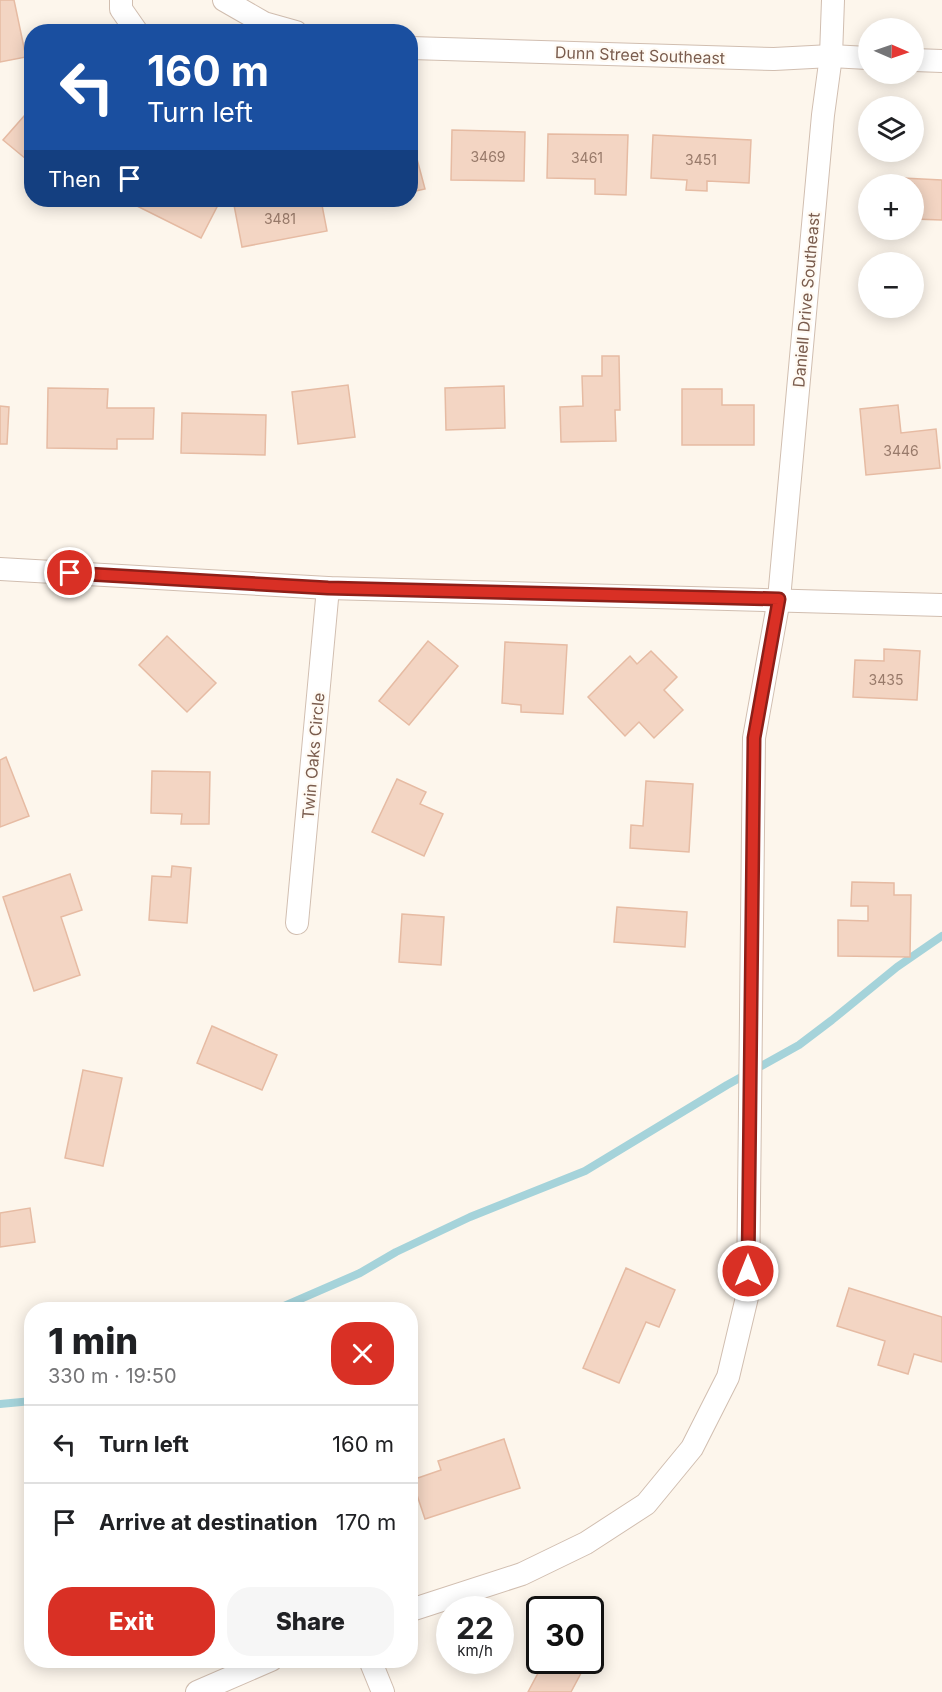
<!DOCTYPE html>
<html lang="en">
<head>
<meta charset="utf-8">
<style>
	body { margin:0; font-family:Inter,sans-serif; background:#f6f6f6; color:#202124; height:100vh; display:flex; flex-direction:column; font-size:22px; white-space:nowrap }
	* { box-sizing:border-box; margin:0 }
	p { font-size:20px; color:#757577 }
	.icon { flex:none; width:33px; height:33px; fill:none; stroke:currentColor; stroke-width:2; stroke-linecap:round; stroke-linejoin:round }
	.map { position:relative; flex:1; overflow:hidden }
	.sheet { position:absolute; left:24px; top:1302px; width:394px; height:366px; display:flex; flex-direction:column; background:#fff; border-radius:24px; box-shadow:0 3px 15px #0003 }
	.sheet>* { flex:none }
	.hud { position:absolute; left:24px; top:24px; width:394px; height:183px; border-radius:24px; box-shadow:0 3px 15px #0003; background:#1a4fa0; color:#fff; overflow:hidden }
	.needle { width:39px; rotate:92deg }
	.controls { position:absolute; left:858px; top:18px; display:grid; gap:12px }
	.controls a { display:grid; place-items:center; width:66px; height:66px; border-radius:50%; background:#fff; box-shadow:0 3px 15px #0003; font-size:30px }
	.speed { position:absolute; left:436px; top:1596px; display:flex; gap:12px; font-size:30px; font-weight:700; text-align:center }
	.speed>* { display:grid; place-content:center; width:78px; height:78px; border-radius:50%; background:#fff; box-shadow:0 3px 15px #0003; line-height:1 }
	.speed small { font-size:15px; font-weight:400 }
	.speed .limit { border:3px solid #111; border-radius:9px; background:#fff; color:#111 }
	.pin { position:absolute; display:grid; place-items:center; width:51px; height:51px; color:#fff; margin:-26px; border:3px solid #fff; border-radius:50%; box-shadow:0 2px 6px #0007 }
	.me { position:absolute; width:66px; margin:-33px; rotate:0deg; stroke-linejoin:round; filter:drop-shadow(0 0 4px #0008) }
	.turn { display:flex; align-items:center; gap:21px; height:126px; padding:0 24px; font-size:27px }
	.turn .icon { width:78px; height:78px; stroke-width:2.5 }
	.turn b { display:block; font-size:42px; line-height:51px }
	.then { display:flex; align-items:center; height:57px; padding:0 24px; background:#0003; gap:12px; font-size:22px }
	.round { display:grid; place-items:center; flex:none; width:63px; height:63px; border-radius:24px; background:#f6f6f6 }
	.head { display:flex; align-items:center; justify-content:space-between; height:102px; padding:0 24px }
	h1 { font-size:36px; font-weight:800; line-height:45px }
	.action { display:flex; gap:12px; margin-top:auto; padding:12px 24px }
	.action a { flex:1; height:69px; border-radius:24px; background:#d93025; color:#fff; font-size:24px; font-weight:800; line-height:69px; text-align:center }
	.action a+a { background:#f6f6f6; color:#202124 }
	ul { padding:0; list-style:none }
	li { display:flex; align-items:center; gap:18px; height:78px; padding:0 24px; border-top:2px solid #e0e0e0 }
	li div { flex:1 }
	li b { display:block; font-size:22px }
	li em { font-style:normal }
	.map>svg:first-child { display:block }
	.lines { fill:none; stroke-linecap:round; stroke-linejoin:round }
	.stream { stroke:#a5d3da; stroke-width:8 }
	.building { fill:#f3d5c3; stroke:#e6bba3; stroke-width:1.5 }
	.minor-casing { stroke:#d1beb0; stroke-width:24 }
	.minor { stroke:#fff; stroke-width:22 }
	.route-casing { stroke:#8d1f18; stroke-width:15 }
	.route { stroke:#d93025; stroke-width:10 }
	.labels { text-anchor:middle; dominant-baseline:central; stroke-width:4.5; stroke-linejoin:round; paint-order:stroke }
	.number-label { font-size:14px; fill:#987a6a }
	.street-label { font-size:16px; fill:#7a5c4d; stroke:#fffaf3 }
</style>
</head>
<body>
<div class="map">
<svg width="942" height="1692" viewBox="0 0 942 1692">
	<rect width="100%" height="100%" fill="#fdf6ec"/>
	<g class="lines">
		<g class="stream">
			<polyline points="275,1310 360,1273 396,1252 470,1217 585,1171 727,1085 799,1045 832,1020 897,967 942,936"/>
			<polyline points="0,1404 32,1401"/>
		</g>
	</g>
	<g class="building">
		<polygon points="0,0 14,0 26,57 0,62"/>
		<polygon points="32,107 32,164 3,140"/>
		<polygon points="452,130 525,132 524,181 451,180"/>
		<polygon points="548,134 628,135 626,195 595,194 595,179 547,178"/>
		<polygon points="653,135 751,140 749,183 707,181 707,191 686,190 687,180 651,178"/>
		<polygon points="413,144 425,189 411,192 411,145"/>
		<polygon points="883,177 942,180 942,220 914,219 914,184 882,184"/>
		<polygon points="125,200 218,200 220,201 201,238"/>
		<polygon points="260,200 321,200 327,231 242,247 234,205"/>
		<polygon points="602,356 619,356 620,410 615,410 616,441 561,442 560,407 583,406 582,376 602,376"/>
		<polygon points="348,385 355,437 298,444 292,392"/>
		<polygon points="504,386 505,428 446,430 445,388"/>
		<polygon points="48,388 108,389 107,408 154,408 153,439 117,439 117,449 47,448"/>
		<polygon points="682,389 722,389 722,405 754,405 754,445 682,445"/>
		<polygon points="898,405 901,433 936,429 940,468 866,475 860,409"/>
		<polygon points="0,406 9,407 7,444 0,444"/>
		<polygon points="182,413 266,415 265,455 181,453"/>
		<polygon points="167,636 216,683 187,712 139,665"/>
		<polygon points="428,641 458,666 409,725 379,701"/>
		<polygon points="505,642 567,645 563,714 521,712 521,705 502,703"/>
		<polygon points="884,649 920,651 917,700 853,697 855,660 884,661"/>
		<polygon points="651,651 677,677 664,690 683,710 654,738 639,722 625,736 588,697 630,656 637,664"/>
		<polygon points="6,757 29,816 0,827 0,760"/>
		<polygon points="152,771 210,772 209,824 181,824 182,814 151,813"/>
		<polygon points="397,779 426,792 420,804 443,814 424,856 372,832"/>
		<polygon points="646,781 693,784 689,852 630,848 631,825 643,826"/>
		<polygon points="172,866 191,868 187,923 149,920 152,876 171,877"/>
		<polygon points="70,874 82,910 61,917 80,975 34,991 3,897"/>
		<polygon points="852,882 894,883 894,895 911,895 910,957 838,956 838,920 868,921 868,906 851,906"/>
		<polygon points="617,907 687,912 685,947 614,942"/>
		<polygon points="402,914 444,917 441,965 399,962"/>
		<polygon points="212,1026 277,1055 262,1090 197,1063"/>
		<polygon points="83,1070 122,1078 103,1166 65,1158"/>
		<polygon points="30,1208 35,1242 0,1247 0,1213"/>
		<polygon points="626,1268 675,1290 659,1327 646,1322 619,1383 583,1368"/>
		<polygon points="849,1288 942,1317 942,1362 914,1354 908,1374 878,1365 885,1341 837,1326"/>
		<polygon points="504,1439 520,1488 425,1519 412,1480 441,1470 438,1461"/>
		<polygon points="591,1631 601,1637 591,1656"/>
		<polygon points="545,1660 588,1660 571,1692 528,1692"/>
	</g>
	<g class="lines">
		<defs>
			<g id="minor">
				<polyline points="121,0 121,9 137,32"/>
				<polyline points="224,0 264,23 296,32"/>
				<polyline points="411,48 774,59 831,56 868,58"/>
				<polyline points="914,60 942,61"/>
				<polyline points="0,569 328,588 942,605"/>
				<polyline points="297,923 328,588"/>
				<polyline points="411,1610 522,1574 586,1543 646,1504 692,1448 728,1377 748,1293 754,738 779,599 823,115 831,56 833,0"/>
				<polyline points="370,1660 383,1692"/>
				<polyline points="197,1692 271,1660"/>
			</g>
		</defs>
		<use href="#minor" class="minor-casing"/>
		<use href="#minor" class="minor"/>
	</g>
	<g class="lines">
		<defs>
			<polyline id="route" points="70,573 328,588 779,599 754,738 748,1271"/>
		</defs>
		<use href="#route" class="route-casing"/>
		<use href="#route" class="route"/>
	</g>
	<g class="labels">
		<g class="number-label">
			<text x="488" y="156">3469</text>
			<text x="587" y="157">3461</text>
			<text x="701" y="159">3451</text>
			<text x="280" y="218">3481</text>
			<text x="901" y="450">3446</text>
			<text x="886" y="679">3435</text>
		</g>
		<g class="street-label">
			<text transform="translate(640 55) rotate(2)">Dunn Street Southeast</text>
			<text transform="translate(806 300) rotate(-85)">Daniell Drive Southeast</text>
			<text transform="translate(313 756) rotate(-85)">Twin Oaks Circle</text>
		</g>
	</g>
</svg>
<div class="controls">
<a><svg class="needle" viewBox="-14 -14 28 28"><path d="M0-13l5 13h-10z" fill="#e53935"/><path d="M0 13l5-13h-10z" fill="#757577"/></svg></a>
<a><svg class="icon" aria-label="layers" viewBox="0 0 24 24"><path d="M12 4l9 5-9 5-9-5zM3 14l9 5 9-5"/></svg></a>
<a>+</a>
<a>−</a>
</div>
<div class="speed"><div>22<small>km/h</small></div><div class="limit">30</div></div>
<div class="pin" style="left:70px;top:573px;background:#d93025"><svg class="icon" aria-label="arrive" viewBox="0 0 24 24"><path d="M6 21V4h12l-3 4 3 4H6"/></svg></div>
<svg class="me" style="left:748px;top:1271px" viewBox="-20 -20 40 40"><circle r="17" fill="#d93025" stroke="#fff" stroke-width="3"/><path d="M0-11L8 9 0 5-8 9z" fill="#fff"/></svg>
<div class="hud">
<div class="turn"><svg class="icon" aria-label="left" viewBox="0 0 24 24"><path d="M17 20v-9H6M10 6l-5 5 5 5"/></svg><div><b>160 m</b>Turn left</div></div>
<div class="then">Then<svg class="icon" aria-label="arrive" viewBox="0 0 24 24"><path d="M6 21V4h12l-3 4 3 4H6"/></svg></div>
</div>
<section class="sheet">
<div class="head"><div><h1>1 min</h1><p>330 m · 19:50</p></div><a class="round" style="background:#d93025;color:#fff"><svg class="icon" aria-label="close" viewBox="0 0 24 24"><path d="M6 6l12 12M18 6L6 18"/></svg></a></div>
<ul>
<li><svg class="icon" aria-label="left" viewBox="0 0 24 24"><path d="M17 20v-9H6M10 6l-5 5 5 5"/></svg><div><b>Turn left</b></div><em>160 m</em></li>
<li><svg class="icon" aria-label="arrive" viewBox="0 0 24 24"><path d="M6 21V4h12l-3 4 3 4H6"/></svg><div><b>Arrive at destination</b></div><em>170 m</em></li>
</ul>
<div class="action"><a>Exit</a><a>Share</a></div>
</section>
</div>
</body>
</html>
